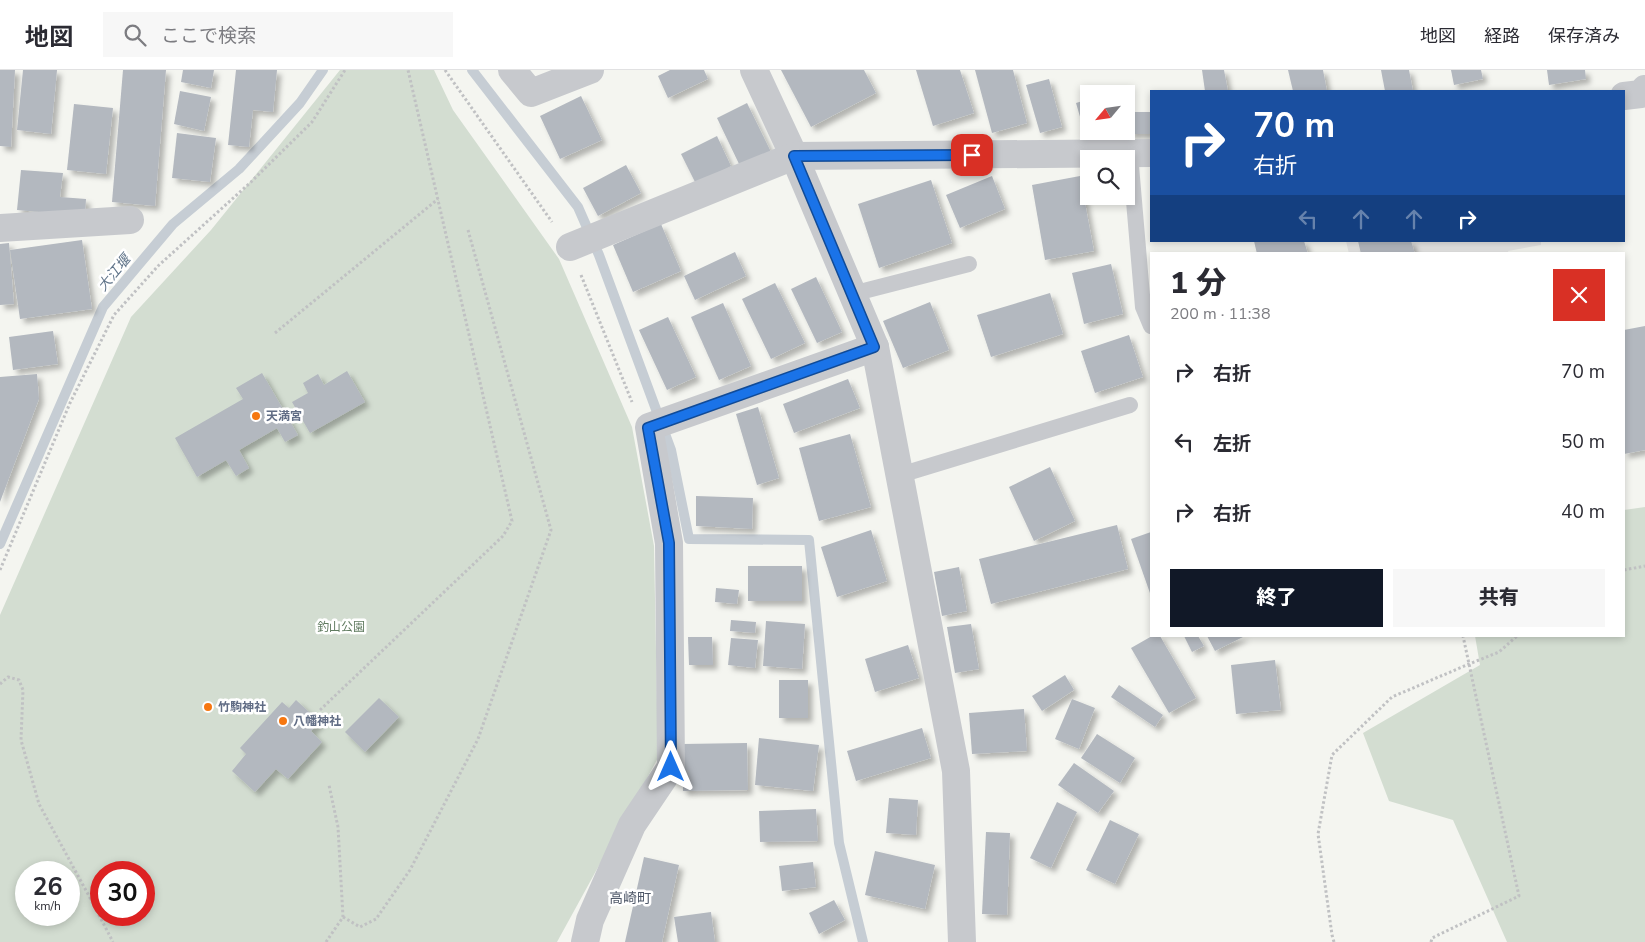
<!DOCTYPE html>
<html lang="ja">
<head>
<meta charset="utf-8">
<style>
	body { margin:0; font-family:"Nunito Sans","Noto Sans JP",sans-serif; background:#f7f7f7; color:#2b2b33; height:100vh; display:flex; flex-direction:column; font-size:19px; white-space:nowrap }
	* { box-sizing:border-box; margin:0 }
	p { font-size:16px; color:#7c7c81 }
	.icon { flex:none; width:28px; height:28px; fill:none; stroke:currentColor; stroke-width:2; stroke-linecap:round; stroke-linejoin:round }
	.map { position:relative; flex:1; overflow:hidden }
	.details { position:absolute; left:1150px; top:182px; width:475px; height:385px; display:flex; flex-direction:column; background:#fff; border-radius:0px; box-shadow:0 2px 8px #0003 }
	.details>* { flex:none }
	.hud { position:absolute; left:1150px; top:20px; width:475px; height:152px; border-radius:0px; box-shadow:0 2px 8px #0003; background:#1a4fa0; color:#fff; overflow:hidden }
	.needle { width:32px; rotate:241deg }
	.tools { position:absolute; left:1080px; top:15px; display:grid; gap:10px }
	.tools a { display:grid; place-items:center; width:55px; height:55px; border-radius:0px; background:#fff; box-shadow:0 2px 8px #0003; font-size:25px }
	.speed { position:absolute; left:15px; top:791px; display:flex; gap:10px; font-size:25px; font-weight:700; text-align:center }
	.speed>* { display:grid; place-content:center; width:65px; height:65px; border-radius:50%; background:#fff; box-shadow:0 2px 8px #0003; line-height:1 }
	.speed small { font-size:12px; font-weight:400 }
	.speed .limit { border:8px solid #d22; background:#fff; color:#111 }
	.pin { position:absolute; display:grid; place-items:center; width:42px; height:42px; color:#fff; margin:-21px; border-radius:10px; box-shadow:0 2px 8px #0006 }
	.me { position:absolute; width:55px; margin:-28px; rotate:0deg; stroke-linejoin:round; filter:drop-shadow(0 0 4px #0008) }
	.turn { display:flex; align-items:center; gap:18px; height:105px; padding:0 20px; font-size:22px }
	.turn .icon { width:65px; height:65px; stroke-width:2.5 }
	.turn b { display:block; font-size:35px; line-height:42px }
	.lanes { display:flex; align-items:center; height:48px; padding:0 20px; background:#0003; justify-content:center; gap:25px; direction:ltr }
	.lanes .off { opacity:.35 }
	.round { display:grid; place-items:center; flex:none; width:52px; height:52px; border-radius:0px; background:#f7f7f7 }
	.head { display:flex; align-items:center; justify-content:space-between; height:85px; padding:0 20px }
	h1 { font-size:30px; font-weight:800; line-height:38px }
	.button { display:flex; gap:10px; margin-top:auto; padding:10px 20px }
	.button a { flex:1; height:58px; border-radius:0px; background:#111827; color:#fff; font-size:20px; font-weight:800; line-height:58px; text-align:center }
	.button a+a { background:#f7f7f7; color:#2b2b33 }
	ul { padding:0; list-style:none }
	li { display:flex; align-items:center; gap:15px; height:70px; padding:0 20px }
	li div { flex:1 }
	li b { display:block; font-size:19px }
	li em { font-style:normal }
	header { display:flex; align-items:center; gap:30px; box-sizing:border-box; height:70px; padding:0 25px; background:#fff; border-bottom:1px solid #e1e1e2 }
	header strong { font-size:24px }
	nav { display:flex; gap:28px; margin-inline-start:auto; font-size:18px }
	.search { width:350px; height:45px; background:#f7f7f7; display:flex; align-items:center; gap:12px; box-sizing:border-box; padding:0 18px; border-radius:0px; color:#7c7c81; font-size:19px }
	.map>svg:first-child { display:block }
	.built { fill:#e5e5e4 }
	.green { fill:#d3ddd1; fill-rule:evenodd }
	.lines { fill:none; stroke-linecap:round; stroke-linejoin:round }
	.stream { stroke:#c6cdd4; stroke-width:10 }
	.building { fill:#b3b8bf; filter:url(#shadow) }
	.path { stroke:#c0c1c3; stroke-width:3; stroke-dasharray:2.5 2.5; stroke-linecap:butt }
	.service { stroke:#c7c9cd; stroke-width:16 }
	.minor { stroke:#c7c9cd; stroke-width:28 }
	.route-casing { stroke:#114b97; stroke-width:12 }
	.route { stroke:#1a73e8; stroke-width:9 }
	.poi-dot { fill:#f67710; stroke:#fff; stroke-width:2 }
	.labels { text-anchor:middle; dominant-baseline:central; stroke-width:5; stroke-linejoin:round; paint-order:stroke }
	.poi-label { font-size:12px; font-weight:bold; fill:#616d85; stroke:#fff; text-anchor:start }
	.park-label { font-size:12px; fill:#607b60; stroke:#fff }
	.water-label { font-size:14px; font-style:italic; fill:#61758a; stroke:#fff }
	.neighbourhood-label { font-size:14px; fill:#4f5869; stroke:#fff }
</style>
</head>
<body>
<header>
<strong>地図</strong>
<div class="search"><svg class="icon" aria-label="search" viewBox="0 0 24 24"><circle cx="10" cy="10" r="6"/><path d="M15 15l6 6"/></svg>ここで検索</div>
<nav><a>地図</a><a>経路</a><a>保存済み</a></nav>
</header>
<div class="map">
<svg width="1645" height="872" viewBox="0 0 1645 872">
	<defs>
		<filter id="shadow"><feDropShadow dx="4.5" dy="4.5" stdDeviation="2.5" flood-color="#0004"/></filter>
	</defs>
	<rect width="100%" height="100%" fill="#f4f5f0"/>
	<polygon class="built" points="1346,171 1541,171 1541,175 1508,181 1509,184 1349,184"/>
	<g class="green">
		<path d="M340,0H434L453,40L559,189L632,357L654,476L658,688L557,872H0V545L131,247L211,160ZM26,802H69V845H26ZM101,802H144V845H101Z"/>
		<polygon points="1645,437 1645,872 1507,872 1453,750 1389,731 1363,663 1480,595 1475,566 1624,566 1624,440"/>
	</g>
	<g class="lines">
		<g class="stream">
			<polyline points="472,0 578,137 599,185 671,380 689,469 809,470 839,773 863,872"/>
			<polyline points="0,474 103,237 173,154 239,99 300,33 323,0"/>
		</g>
	</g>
	<g class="building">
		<polygon points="0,0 15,0 11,77 0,76"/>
		<polygon points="23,0 57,0 51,64 17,60"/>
		<polygon points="123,0 166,0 155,136 112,132"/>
		<polygon points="183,0 214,0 211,18 181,12"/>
		<polygon points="236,0 277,0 273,42 253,40 249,77 228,75"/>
		<polygon points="670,0 704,0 708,9 668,28 658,6"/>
		<polygon points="781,0 864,0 876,23 811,57"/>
		<polygon points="916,0 960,0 974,43 933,56"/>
		<polygon points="975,0 1013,0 1027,53 992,63"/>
		<polygon points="1202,0 1224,0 1228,21 1205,21"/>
		<polygon points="1288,0 1323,0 1327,21 1293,21"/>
		<polygon points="1381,0 1409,0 1413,21 1385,21"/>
		<polygon points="1451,0 1481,0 1483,9 1454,15"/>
		<polygon points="1547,0 1585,0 1586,9 1549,15"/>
		<polygon points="1049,9 1062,57 1040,63 1026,15"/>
		<polygon points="180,21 211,27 204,61 174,54"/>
		<polygon points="581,26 602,70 560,89 540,46"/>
		<polygon points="1089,29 1089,61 1119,62 1087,71 1076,33"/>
		<polygon points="747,33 771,82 740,96 717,48"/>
		<polygon points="74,34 113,38 106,104 67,100"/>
		<polygon points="1130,42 1151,42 1151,64 1129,64"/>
		<polygon points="177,63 216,68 210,112 172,108"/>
		<polygon points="717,66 731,96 696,114 681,84"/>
		<polygon points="626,95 641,123 598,146 583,118"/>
		<polygon points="21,100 63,103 60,127 86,129 85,146 17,140"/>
		<polygon points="992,106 1005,139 960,158 946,125"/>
		<polygon points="1080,106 1094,181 1045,190 1032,115"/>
		<polygon points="931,110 952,173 879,198 858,134"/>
		<polygon points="661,154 681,201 633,222 613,175"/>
		<polygon points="82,170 92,239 20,249 10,180"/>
		<polygon points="1254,171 1304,171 1308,184 1257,184"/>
		<polygon points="1358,171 1411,171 1415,184 1361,184"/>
		<polygon points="9,173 14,234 0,235 0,174"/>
		<polygon points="735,182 746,206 695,230 684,206"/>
		<polygon points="1111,194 1123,244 1084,254 1072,203"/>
		<polygon points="816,207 842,262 817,273 791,219"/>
		<polygon points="775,213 805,273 771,289 742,229"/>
		<polygon points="1050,223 1063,264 991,287 977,245"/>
		<polygon points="930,232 949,280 903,298 883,251"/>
		<polygon points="723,233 751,296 719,310 691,247"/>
		<polygon points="668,247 696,307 667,320 639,260"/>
		<polygon points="1645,256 1645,380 1624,384 1624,260"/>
		<polygon points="53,261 58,294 13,300 9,267"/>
		<polygon points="1129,265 1143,307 1095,323 1081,281"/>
		<polygon points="347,301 365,332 310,363 292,332 308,323 303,313 318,304 324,315"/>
		<polygon points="262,303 298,365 285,372 277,358 239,380 249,398 236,406 226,390 197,407 175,368 243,329 236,318"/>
		<polygon points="37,304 39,329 0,432 0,307"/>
		<polygon points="848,309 860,338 794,363 783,334"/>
		<polygon points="758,337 779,408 757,415 736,344"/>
		<polygon points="850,364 871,437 819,451 799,378"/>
		<polygon points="1050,397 1075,451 1034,471 1009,417"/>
		<polygon points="696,426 753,428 752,459 696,456"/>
		<polygon points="1117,455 1128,499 991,534 979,489"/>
		<polygon points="871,460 887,511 837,527 821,477"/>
		<polygon points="1151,462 1151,526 1131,469"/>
		<rect x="748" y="496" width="54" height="35"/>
		<polygon points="959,497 967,541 942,546 934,502"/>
		<polygon points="716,518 739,520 737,534 715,532"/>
		<polygon points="731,550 756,552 755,563 730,561"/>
		<polygon points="766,551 805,554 802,599 763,596"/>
		<polygon points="971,554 979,599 955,603 947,557"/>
		<polygon points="1152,566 1160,566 1196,628 1169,643 1131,578"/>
		<polygon points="1184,566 1198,566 1204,576 1192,582"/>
		<polygon points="1207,566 1245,566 1215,581"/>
		<polygon points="688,567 712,567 713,595 689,595"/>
		<polygon points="731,568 758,570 755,598 728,595"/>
		<polygon points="908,575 919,608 875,622 865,589"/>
		<polygon points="1275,590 1281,640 1236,644 1231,595"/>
		<polygon points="1065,605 1074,620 1042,641 1032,626"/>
		<rect x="779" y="610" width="29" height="38"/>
		<polygon points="1119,615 1163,645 1155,657 1111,627"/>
		<polygon points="379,628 399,647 365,682 345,662"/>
		<polygon points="1072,629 1095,638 1079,679 1055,669"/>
		<polygon points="296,630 320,652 311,661 322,672 288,709 276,699 255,722 232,701 246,684 240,678 282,632 289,638"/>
		<polygon points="1024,639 1027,681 972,684 969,643"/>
		<polygon points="922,658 931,688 856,711 847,681"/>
		<polygon points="1097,664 1135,688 1120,713 1081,688"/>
		<polygon points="759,668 819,675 813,721 755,715"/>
		<polygon points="747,673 748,720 683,721 682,674"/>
		<polygon points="1074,693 1114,721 1098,743 1058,715"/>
		<polygon points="889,728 918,730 916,765 886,763"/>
		<polygon points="1057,732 1077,742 1051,798 1030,788"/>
		<polygon points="816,739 818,771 760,772 759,741"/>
		<polygon points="1110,750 1139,764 1115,814 1086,800"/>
		<polygon points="986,762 1010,763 1007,845 982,844"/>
		<polygon points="875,781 935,795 925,839 865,825"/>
		<polygon points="644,787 679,795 662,872 625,872"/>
		<polygon points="813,792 816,817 782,821 779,796"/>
		<polygon points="834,830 845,850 819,864 809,843"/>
		<polygon points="711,842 715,872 678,872 674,847"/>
	</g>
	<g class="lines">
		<g class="path">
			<polyline points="445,0 552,152"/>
			<polyline points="581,205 632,332"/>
			<polyline points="275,263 438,129"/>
			<polyline points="0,500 70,333 114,245 158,196 251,112 312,52 345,0"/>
			<polyline points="1624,500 1645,496"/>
			<polyline points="0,614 8,607 19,610 23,620 21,670 39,734 89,826 113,872"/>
			<polyline points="320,640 503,466 512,451 408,0"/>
			<polyline points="343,847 360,857 376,849 410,800 478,669 551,460 468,160"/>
			<polyline points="326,872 343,847 338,757 329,715"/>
			<polyline points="1334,872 1332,865 1318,764 1332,685 1392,627 1469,594 1499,582 1517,566"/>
			<polyline points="1431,872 1432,868 1519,826 1463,566"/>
		</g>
		<g class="service">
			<polyline points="1130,84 1143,237 1151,256"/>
			<polyline points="852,224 969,194"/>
			<polyline points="900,405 1130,335"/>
		</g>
		<g class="minor">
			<polyline points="512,0 531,23 590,0"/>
			<polyline points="754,0 794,86 875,277 956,701 962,872"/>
			<polyline points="1624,26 1641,24 1645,19"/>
			<polyline points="0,158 130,150"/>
			<polyline points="570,177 794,86 1151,83"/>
			<polyline points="585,872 590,850 632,755 671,697 669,473 649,357 875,277"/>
		</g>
	</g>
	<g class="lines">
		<defs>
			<polyline id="route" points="671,697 669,473 648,358 874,277 794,86 972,85"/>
		</defs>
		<use href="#route" class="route-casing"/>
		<use href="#route" class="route"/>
	</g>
	<g class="poi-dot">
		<circle cx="256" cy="346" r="5"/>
		<circle cx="208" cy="637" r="5"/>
		<circle cx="283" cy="651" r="5"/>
	</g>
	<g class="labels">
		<g class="poi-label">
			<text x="266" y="346">天満宮</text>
			<text x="218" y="637">竹駒神社</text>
			<text x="293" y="651">八幡神社</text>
		</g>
		<g class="park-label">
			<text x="341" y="557">釣山公園</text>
		</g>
		<g class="water-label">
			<text transform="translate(114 203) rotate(-50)">大江堰</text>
		</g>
		<g class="neighbourhood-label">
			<text x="630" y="828">高崎町</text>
		</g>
	</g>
</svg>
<div class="tools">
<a><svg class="needle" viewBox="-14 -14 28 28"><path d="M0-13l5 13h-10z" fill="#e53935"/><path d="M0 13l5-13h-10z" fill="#7c7c81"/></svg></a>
<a><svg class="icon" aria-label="search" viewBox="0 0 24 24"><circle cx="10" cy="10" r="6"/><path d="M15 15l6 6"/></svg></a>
</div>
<div class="speed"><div>26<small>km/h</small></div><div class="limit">30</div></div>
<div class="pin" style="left:972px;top:85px;background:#d93025"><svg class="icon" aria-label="arrive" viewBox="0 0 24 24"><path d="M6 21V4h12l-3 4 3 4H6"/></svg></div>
<svg class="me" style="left:671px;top:697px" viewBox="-20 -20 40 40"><path d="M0-17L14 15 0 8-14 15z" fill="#1a73e8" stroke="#fff" stroke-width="4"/></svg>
<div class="hud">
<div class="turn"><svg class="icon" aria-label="right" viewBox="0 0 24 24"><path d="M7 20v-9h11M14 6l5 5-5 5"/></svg><div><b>70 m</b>右折</div></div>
<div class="lanes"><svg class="icon off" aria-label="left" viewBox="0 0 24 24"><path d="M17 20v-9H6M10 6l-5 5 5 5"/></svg><svg class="icon off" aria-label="ahead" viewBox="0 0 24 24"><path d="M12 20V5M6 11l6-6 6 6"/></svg><svg class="icon off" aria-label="ahead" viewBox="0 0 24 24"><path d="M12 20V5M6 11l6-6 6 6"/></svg><svg class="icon" aria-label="right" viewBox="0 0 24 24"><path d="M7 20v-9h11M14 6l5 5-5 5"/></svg></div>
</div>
<section class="details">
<div class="head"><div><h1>1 分</h1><p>200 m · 11:38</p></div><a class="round" style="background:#d93025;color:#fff"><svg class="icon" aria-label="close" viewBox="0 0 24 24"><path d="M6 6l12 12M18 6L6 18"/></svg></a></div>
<ul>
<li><svg class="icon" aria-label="right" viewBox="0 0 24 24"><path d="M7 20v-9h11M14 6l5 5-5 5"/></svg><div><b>右折</b></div><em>70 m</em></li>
<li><svg class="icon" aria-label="left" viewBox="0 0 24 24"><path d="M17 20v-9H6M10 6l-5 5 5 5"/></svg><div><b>左折</b></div><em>50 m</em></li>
<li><svg class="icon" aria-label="right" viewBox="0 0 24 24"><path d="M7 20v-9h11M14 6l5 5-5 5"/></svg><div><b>右折</b></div><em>40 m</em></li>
</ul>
<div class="button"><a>終了</a><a>共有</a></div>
</section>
</div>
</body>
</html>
